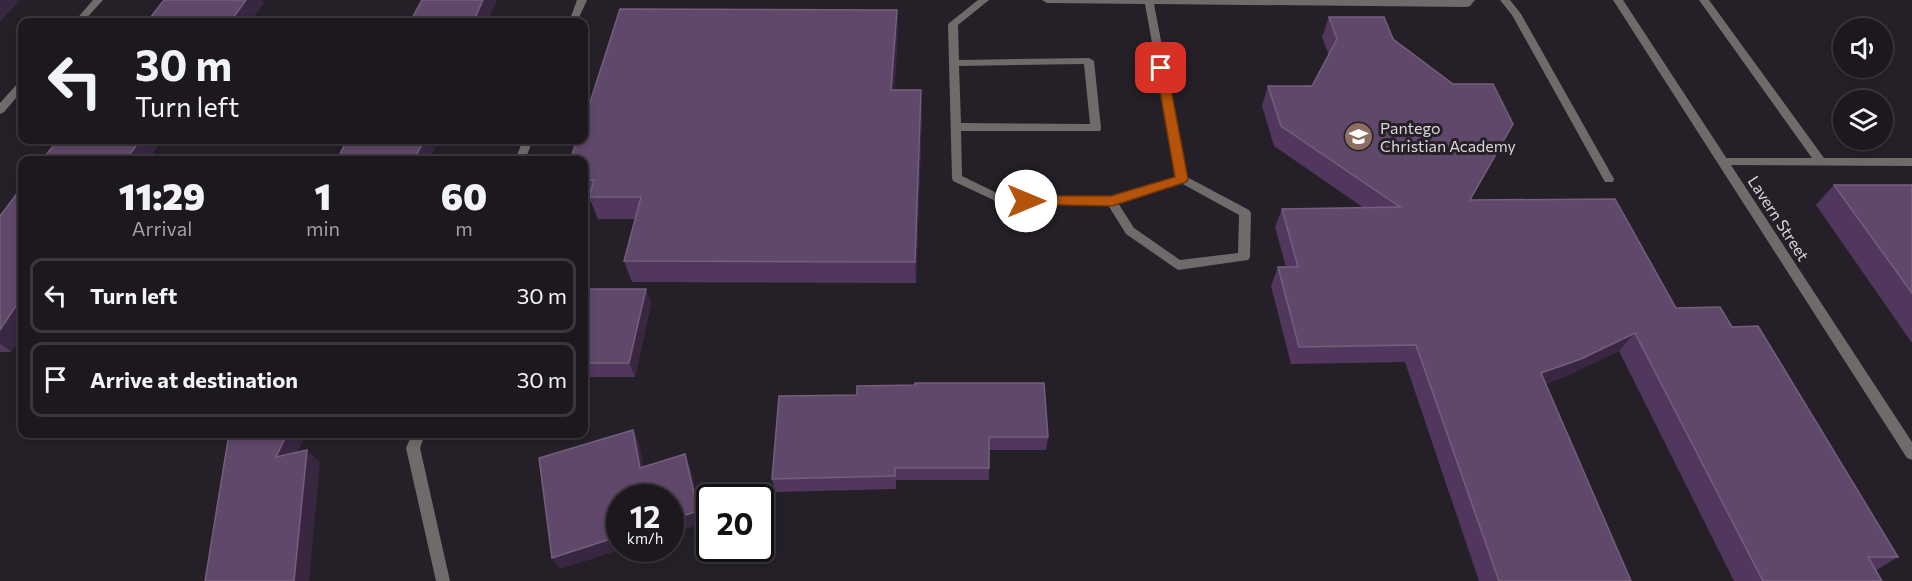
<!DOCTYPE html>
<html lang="en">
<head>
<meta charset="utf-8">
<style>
	body { margin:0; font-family:Commissioner,sans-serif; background:#29252b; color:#f1f3f6; height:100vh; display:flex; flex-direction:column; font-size:22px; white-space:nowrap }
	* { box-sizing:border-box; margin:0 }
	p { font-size:20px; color:#a0a0a4 }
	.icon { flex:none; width:33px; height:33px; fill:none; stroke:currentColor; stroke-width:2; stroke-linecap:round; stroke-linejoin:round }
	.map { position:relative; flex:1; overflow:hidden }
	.panel { position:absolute; left:18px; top:156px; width:570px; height:282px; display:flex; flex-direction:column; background:#1c181e; border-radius:12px; box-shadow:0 3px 9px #0003,0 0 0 2px #3a373c }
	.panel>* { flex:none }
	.guide { position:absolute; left:18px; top:18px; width:570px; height:126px; border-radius:12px; box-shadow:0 3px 9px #0003,0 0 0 2px #3a373c; background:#1c181e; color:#f1f3f6; overflow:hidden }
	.fabs { position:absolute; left:1833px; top:18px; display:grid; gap:12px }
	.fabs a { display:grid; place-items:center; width:60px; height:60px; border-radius:50%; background:#1c181e; box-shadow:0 3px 9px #0003,0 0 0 2px #3a373c; font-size:30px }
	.speed { position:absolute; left:606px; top:484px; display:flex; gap:12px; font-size:30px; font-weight:700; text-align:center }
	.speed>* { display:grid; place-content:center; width:78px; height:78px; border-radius:50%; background:#1c181e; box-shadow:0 3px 9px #0003,0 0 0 2px #3a373c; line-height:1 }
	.speed small { font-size:15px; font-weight:400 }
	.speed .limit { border:3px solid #111; border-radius:9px; background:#fff; color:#111 }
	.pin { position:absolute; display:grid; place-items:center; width:51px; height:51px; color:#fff; margin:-26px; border-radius:12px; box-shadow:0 3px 9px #0006 }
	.me { position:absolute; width:66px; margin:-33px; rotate:90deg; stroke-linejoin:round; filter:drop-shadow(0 0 4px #0008) }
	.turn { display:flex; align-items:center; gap:21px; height:126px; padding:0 18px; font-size:27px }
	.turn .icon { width:78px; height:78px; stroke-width:2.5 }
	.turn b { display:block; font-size:42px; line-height:51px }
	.eta { display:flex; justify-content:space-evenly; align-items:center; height:102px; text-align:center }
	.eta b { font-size:36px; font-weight:800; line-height:42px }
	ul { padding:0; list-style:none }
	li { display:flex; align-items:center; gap:18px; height:75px; margin:0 12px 9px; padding:0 6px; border:3px solid #3a373c; border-radius:12px }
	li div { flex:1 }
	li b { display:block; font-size:22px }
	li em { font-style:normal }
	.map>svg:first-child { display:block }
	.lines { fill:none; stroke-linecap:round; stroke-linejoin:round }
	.service { fill:#706b6b; fill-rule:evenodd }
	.minor { fill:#706b6b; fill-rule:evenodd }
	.wall { fill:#51375d }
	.shaded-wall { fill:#392742 }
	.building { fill:#60486a; stroke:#735f7c; stroke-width:1.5 }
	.route { fill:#b45309; stroke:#753606; stroke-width:1.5 }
	.labels { text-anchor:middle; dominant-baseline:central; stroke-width:6; stroke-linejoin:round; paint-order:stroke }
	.poi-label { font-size:16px; fill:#dad7dc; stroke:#252028; text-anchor:start }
	.street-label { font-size:16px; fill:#dad7dc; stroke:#252028 }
</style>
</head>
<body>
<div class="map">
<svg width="1912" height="581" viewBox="0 0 1912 581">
	<rect width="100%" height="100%" fill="#252028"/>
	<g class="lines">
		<g class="service">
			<path d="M978,0H989L958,25L959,60L1089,58L1094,61L1101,128L1100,131H961L962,176L1005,197H1111L1176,177L1145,4L1047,3L1042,0H1475L1470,6L1467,7L1154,4L1187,177L1249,210L1251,213L1250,257L1248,260L1178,270L1126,234L1108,205H1004L953,181L952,178L948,24ZM1084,64L1090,124L961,123L959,66ZM1181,183L1239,215L1238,253L1180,260L1134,228L1118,203Z"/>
			<polygon points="1500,0 1510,0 1521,14 1614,179 1613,182 1605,182 1512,15"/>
			<polygon points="1699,0 1709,0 1824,158 1912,158 1912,166 1719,165 1718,162 1723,158 1812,158"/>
		</g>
		<g class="minor">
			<polygon points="93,0 103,0 83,22 74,22"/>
			<polygon points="577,0 587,0 577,22 569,22"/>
			<polygon points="1613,0 1623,0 1912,442 1912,460 1907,458"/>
			<polygon points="22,82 22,91 4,112 0,114 0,103 18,83"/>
			<polygon points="523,140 533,140 525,160 515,160"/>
			<polygon points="412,434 425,434 420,448 450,581 436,581 406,448"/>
		</g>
	</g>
	<g class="wall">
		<polygon points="897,10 898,32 894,90 922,112 916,283 632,282 624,261 635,219 598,219 591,202 584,202 584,160"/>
		<polygon points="1329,17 1393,39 1470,200 1676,308 1732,327 1898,557 1875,571 1882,581 1734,581 1619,351 1566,376 1546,384 1631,581 1479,581 1405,362 1291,364 1271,286 1278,267 1286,267 1275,227 1282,209 1364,208 1274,146 1262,106 1268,86 1312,86 1329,55 1322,37"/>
		<polygon points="347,140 438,140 429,160 339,160 338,158"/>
		<polygon points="1834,185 1912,185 1912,343 1816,205"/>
		<polygon points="22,187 22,336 11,352 0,352 0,216"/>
		<polygon points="584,289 651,303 635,377 584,377"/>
		<polygon points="857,395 1048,437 1046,450 989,450 989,480 896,480 896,489 775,492 772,479"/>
	</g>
	<g class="shaded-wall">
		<polygon points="0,0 20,0 0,22"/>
		<polygon points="246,0 262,0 264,3 250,22 230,22"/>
		<polygon points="483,0 497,0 487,22 473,22"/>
		<polygon points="897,10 898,32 893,112 891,90"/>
		<polygon points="921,90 922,112 916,283 915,262"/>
		<polygon points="140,140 162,140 149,160 126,160"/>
		<polygon points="424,140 438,140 429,160 414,160"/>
		<polygon points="646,289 651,303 635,377 629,363"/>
		<polygon points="22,297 22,336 11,352 0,343 0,330"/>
		<polygon points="1635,333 1619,351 1566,376 1527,391 1541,373"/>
		<polygon points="633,430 639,443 646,480 640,468"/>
		<polygon points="287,434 306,434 290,470 276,457"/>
		<polygon points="307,450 320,462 309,581 294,581"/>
		<polygon points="685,454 690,467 704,523 670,534 670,520"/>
		<polygon points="620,536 620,549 623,549 560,569 552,558"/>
	</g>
	<g class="building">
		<polygon points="164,0 246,0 230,22 147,22"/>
		<polygon points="422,0 483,0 473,22 410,22"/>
		<polygon points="620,9 897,10 891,90 921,90 915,262 624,261 641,197 589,197 594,180 584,180 584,160 570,160 577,140 584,140 584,121"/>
		<polygon points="1329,17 1384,17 1393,39 1453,84 1493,84 1513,124 1470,200 1615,199 1676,308 1720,307 1732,327 1758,326 1898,557 1868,557 1882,581 1763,581 1635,333 1581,359 1541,373 1631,581 1499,581 1416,345 1299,347 1278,267 1298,267 1282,209 1400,207 1281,126 1268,86 1312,86 1337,39"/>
		<polygon points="58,140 140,140 126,160 42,160"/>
		<polygon points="347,140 424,140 414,160 349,160 350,158 338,158"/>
		<polygon points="1834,185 1912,185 1912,293"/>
		<polygon points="22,187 22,297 0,330 0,216"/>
		<polygon points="584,289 646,289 629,363 584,363"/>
		<polygon points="915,383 1044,383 1048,437 989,437 989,468 895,468 895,476 772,479 779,396 857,395 857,386 915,385"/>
		<polygon points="633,430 640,468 685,454 698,511 670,520 670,498 620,498 620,536 552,558 539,458"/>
		<polygon points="229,434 287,434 276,457 307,450 294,581 205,581"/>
	</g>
	<polygon class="route" points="1161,64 1167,68 1188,179 1186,182 1112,206 1021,204 1019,201 1021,198 1026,196 1111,196 1175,177 1156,68"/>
	<defs>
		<symbol id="school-disc" viewBox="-11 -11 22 22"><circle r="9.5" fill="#8d6e63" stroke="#252028"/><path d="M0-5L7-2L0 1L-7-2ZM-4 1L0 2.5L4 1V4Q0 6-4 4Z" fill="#fff"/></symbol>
	</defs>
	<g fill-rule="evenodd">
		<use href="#school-disc" x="1342" y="120" width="33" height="33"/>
	</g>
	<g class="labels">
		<g class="poi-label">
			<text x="1380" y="127">Pantego<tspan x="1380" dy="18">Christian Academy</tspan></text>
		</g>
		<g class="street-label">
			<text transform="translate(1779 218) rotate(57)">Lavern Street</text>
		</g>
	</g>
</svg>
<div class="fabs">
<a><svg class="icon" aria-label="sound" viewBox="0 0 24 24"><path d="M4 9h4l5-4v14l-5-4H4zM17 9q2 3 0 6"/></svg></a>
<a><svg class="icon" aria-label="layers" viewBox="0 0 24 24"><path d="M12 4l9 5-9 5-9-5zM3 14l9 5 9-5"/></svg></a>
</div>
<div class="speed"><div>12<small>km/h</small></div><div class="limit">20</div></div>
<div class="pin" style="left:1161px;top:68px;background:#d93025"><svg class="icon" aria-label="arrive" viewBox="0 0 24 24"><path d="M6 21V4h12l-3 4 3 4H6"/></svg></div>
<svg class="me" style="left:1026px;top:201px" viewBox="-20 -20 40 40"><circle r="19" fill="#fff"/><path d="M0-13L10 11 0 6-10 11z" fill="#b45309"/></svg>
<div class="guide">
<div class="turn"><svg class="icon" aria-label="left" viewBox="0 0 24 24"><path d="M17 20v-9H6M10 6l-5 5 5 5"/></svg><div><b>30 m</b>Turn left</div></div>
</div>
<section class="panel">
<div class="eta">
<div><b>11:29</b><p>Arrival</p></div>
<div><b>1</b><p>min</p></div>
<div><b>60</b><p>m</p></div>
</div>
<ul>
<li><svg class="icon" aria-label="left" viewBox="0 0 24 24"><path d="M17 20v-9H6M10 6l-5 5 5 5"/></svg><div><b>Turn left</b></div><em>30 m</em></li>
<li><svg class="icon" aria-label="arrive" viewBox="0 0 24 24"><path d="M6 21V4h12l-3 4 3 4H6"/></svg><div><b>Arrive at destination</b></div><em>30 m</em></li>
</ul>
</section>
</div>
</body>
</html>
